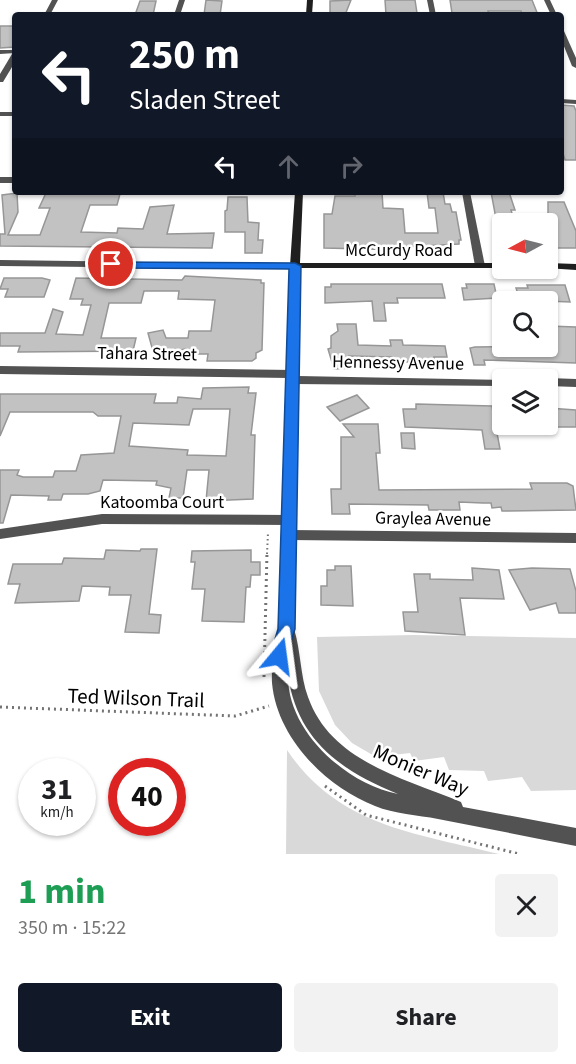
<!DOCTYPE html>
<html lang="en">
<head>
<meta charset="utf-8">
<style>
	body { margin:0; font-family:"Source Sans 3",sans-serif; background:#f2f2f2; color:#202124; height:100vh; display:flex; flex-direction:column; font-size:22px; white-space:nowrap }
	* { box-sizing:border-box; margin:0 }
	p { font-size:20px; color:#757577 }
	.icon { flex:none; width:33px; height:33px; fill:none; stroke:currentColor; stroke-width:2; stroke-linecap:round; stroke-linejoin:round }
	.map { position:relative; height:854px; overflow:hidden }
	.details { display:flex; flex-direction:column; background:#fff; flex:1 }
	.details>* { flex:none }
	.banner { position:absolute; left:12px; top:12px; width:552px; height:183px; border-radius:6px; box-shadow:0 2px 4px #0004; background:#111827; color:#fff; overflow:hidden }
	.needle { width:39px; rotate:263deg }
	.controls { position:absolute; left:492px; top:213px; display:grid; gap:12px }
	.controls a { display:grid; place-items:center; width:66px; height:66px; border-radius:6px; background:#fff; box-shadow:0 2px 4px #0004; font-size:30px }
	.speed { position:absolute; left:18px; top:758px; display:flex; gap:12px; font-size:30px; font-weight:700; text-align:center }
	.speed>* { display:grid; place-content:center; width:78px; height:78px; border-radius:50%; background:#fff; box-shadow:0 2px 4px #0004; line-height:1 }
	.speed small { font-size:15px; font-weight:400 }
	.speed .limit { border:9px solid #d22; background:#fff; color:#111 }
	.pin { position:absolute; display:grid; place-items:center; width:51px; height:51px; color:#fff; margin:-26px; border:3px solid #fff; border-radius:50%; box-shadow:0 2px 6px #0007 }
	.me { position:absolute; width:66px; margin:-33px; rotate:16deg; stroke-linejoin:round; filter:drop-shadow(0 0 4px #0008) }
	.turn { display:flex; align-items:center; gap:21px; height:126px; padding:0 18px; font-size:27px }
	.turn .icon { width:78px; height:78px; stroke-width:2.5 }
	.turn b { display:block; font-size:42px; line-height:51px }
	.lanes { display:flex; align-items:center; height:57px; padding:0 18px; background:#0003; justify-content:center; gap:30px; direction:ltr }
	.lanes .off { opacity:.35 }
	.round { display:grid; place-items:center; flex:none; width:63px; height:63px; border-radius:6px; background:#f2f2f2 }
	.headline { display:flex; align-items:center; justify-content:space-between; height:102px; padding:0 18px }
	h1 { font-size:36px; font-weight:700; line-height:45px; color:#1e9e55 }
	.cta { display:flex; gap:12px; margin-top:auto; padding:12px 18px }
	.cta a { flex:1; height:69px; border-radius:6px; background:#111827; color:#fff; font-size:24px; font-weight:700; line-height:69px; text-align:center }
	.cta a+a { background:#f2f2f2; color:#202124 }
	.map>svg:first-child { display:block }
	.green { fill:#d9d9d9 }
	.building { fill:#c2c2c2; stroke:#969696; stroke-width:1.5; fill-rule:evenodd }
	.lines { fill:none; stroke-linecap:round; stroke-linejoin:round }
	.path-far1 { stroke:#747474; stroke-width:2; stroke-dasharray:1.5 3; stroke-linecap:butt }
	.path { stroke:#747474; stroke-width:3; stroke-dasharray:2 4; stroke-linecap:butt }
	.minor { fill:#525252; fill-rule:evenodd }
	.tertiary { fill:#525252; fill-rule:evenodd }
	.secondary { fill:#1f1f1f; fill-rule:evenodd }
	.route { fill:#1a73e8; stroke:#114b97; stroke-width:1.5 }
	.labels { text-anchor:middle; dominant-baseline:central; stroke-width:5; stroke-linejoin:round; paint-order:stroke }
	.street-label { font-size:18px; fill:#000; stroke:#fff }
	.near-street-label { font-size:21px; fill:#000; stroke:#fff }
</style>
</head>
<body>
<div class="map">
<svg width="576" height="854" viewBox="0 0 576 854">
	<rect width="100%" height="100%" fill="#fff"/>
	<g class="green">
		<polygon points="413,635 576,638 576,790 531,791 522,777 488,781 484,771 449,770 444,757 414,761 410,753 376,757 352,743 335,725 319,691 317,637"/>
		<path d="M287,750C339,827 416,833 499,854H286Z"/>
	</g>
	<g class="building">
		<polygon points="206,0 222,1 220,15 204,15"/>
		<polygon points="351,0 345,15 330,15 330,1"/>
		<polygon points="385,0 415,0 417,13 386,15"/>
		<polygon points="450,0 532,0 538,15 522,15 521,11 488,11 489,14 484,15 452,13"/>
		<polygon points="140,1 156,1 153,15 135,15"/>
		<polygon points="0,26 15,26 15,47 0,48"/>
		<polygon points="561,105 574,106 576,111 576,160 565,160 561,147"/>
		<polygon points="93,192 120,194 117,205 90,205 81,232 117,233 118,228 143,229 150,207 174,205 167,234 214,233 212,248 0,246 0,234 5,234 2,195 17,193 18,212 8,235 40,235 50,208 39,208 46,193"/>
		<polygon points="355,192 382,192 383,208 403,209 405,233 438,233 435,208 429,208 427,192 443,192 445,204 450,204 452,212 456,212 461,240 459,240 459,244 404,247 404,250 324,248 324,214 332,214 335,196 355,196"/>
		<polygon points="491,192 509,192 515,210 511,210 515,224 497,224"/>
		<polygon points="228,197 247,197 248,222 259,223 258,240 263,240 262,253 245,253 245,232 225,232 225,211 227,210"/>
		<polygon points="548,202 564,202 576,231 576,248 548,248"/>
		<polygon points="185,276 261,280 261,283 264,283 262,350 256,353 256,358 252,361 207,361 208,354 185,354 186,349 154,355 148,333 163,330 166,338 188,338 189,331 211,331 215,300 178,299 179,291 144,291 141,303 109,303 101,338 136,338 133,351 18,352 20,346 0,346 0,333 45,333 53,309 63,312 56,334 83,335 91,305 81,305 83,299 70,299 76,278 182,280"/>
		<polygon points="4,278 42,278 50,280 44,297 5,297 8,289 0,289"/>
		<polygon points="331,284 442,284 445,298 397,298 398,303 384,303 386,321 374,321 372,301 325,303 325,287 331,287"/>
		<polygon points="466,284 494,284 497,298 464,300 462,288 467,288"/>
		<polygon points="527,285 565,285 570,302 520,300 516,288 528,288"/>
		<polygon points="337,324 356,324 358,345 391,346 390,340 402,340 403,345 445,346 447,357 434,357 435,362 393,362 392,357 349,356 352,368 334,369 328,349 331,348 331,336 338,331"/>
		<polygon points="548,326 576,327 576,363 484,360 485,365 474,365 470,348 475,347 551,346"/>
		<path d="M249,387L248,393H256L251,435H255L253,499L206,501L209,470H187L183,498H169L171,488L156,485L157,481L103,480L100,491L88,494H63L61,500H48L49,496L11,495L3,523H0V470H19L17,475L23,477H53L55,471H76L81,455L114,453L121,416H98L93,412H10L0,436V394H156L154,403H177L178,397L201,399L203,388ZM193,409H230L226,456L187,455L188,450L129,446L133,423L189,425Z"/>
		<polygon points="357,395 369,408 340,421 327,407"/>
		<polygon points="416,404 492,406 500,449 485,449 482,430 405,427 403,409 416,409"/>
		<polygon points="548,408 576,410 576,427 548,427"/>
		<polygon points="343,424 378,424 380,453 376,453 379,490 532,489 530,483 567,483 573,486 576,510 502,511 501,507 492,508 491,503 483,503 459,502 460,510 429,510 428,505 349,504 350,514 332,514 331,489 341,489 341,437 354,437"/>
		<polygon points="401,433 414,433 415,449 402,448"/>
		<polygon points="141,549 157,549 149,614 161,615 159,633 125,632 131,595 109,595 110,587 82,586 79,601 15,603 20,584 8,584 13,564 62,564 64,558 104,559 106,550 140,551"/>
		<polygon points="251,550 251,562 260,562 260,575 251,575 250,587 246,587 244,622 202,621 205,589 192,589 195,562 191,562 192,551"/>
		<polygon points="335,566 351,566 353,606 321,605 321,586 327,586 327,570 335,570"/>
		<polygon points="472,568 499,570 504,599 460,598 465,635 405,631 403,612 418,612 414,574 430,574 430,579 473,580"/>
		<polygon points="532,568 570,569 576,591 576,613 559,613 556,603 530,610 509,570"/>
	</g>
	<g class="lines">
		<polyline class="path-far1" points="267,554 268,533"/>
		<g class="path">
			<polyline points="264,677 267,552"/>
			<polyline points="0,707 235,716 269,706"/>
			<polyline points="325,786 366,815 519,854"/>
		</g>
		<g class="minor">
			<polygon points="52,0 58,0 50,15 44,15"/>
			<polygon points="179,0 185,0 180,15 174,15"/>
			<polygon points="427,0 433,0 436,15 430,15"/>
			<polygon points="544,0 550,0 557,15 551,15"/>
			<polygon points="561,29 564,31 576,58 576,68 572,66 561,39"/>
			<polygon points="0,50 12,50 15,53 0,54"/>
			<polygon points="12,54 15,54 15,62 3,82 0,82 0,74"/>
			<polygon points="561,99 576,100 576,104 561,103"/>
			<rect x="0" y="112" width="15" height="4"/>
			<rect x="0" y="177" width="15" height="6"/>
			<polygon points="462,192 470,192 485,266 483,268 477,268 475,266"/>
			<polygon points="0,366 294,370 298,371 298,376 506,380 502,380 502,386 294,384 290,383 290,378 0,374"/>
			<polygon points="548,378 576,379 576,387 548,386 548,380 544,380"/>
			<polygon points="102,514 289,515 294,516 296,520 294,524 289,525 102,524 0,539 0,529"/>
			<polygon points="289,530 576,533 576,543 289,540 284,539 282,535 284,531"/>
		</g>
		<path class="tertiary" d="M0,260L298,264L294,629C301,651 300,675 308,697C331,762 404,778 461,802L463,807L576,828V846C530,837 484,828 438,819C418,815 394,814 375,806C326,787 277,738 272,683C271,664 275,647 280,629L290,269L0,266ZM288,675C297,740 341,771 398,794C346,784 287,731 288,675Z"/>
		<g class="secondary">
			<polygon points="307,0 313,0 312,15 306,15"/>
			<polygon points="295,192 303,192 300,263 502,263 504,268 292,268 290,266"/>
			<polygon points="548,263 576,264 576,270 546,268"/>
		</g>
	</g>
	<polygon class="route" points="107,262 295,263 301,266 295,629 285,661 279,663 273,661 270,656 278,629 289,269 111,268 107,267"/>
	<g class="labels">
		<g class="street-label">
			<text x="399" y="250">McCurdy Road</text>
			<text transform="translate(147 354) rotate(1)">Tahara Street</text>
			<text transform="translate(398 363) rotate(1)">Hennessy Avenue</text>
			<text x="162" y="502">Katoomba Court</text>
			<text transform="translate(433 519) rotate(1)">Graylea Avenue</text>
		</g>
		<g class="near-street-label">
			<text transform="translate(136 698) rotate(2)">Ted Wilson Trail</text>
			<text transform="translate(421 770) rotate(23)">Monier Way</text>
		</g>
	</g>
</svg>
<div class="controls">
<a><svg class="needle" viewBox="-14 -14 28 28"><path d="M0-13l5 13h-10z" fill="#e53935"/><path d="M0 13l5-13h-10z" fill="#757577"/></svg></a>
<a><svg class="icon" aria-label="search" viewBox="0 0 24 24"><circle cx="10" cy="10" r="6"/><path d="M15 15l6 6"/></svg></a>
<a><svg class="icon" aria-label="layers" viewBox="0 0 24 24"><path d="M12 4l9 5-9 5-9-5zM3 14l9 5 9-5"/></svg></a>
</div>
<div class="speed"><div>31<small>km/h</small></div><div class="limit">40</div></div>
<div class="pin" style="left:111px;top:264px;background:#d93025"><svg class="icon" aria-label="arrive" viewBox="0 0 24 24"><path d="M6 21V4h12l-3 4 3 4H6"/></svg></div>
<svg class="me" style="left:279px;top:656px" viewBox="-20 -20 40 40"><path d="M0-17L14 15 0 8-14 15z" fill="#1a73e8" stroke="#fff" stroke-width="4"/></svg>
<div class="banner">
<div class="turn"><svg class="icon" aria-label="left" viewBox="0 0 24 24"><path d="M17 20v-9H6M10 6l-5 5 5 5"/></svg><div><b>250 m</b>Sladen Street</div></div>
<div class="lanes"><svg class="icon" aria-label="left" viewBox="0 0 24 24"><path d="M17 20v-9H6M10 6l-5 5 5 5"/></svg><svg class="icon off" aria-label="ahead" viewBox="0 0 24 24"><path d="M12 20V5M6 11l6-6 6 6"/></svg><svg class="icon off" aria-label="right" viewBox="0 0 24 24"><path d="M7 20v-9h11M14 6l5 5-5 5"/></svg></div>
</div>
</div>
<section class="details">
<div class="headline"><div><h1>1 min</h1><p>350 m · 15:22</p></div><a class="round"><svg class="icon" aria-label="close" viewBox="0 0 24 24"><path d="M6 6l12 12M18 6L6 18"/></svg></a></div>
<div class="cta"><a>Exit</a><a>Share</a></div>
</section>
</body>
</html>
